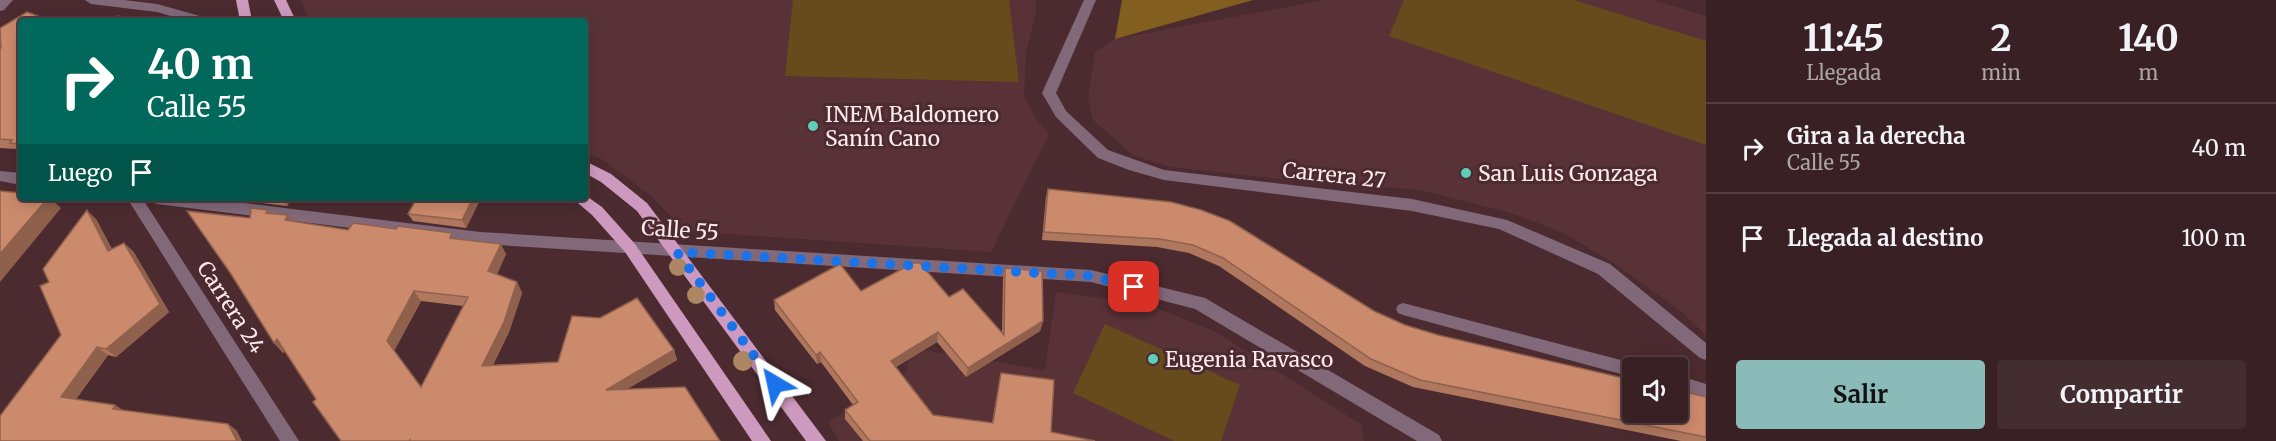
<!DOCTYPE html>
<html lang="es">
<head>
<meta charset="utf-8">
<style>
	body { margin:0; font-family:Merriweather,serif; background:#432d31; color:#f1f3f6; height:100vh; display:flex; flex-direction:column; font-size:22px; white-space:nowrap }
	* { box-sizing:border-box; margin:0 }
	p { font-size:20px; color:#aba3a6 }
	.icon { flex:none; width:33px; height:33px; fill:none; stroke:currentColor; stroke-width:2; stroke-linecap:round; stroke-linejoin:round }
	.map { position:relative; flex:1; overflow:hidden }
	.drawer { display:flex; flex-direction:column; background:#382024; width:570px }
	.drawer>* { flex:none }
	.hud { position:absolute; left:18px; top:18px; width:570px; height:183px; border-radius:6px; box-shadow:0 3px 15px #0003,0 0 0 2px #523e41; background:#00695c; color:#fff; overflow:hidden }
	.controls { position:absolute; left:1622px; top:357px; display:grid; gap:12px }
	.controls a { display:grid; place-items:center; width:66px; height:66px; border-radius:6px; background:#382024; box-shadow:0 3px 15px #0003,0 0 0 2px #523e41; font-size:30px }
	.pin { position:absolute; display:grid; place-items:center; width:51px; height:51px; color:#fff; margin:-26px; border-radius:12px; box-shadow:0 3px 9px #0006 }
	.me { position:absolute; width:66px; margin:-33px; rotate:324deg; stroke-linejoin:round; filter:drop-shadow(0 0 4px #0008) }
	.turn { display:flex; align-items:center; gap:21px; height:126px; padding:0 30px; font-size:27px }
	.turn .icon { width:78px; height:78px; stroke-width:2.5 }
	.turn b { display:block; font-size:42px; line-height:51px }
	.then { display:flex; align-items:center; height:57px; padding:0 30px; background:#0003; gap:12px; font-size:22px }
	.eta { display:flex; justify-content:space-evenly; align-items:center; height:102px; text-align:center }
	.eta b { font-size:36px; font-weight:700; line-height:42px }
	.button { display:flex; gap:12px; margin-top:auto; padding:12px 30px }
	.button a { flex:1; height:69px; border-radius:6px; background:#8bbbb9; color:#111; font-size:24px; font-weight:700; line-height:69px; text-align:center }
	.button a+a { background:#432d31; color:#f1f3f6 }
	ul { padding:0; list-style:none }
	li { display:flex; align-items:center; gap:18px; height:90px; padding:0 30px; border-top:2px solid #523e41 }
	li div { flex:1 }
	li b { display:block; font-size:22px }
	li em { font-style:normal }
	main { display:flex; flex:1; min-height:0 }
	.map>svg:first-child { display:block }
	.built { fill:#593237 }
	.green { fill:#674b1c }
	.forest { fill:#835f1f }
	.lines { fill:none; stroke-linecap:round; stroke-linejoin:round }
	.service { fill:#82697a; fill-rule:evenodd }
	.minor { fill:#82697a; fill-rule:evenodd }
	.tertiary { fill:#82697a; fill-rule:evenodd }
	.primary { fill:#cd99be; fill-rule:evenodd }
	.tree { fill:#ad8764 }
	.wall { fill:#af775e; fill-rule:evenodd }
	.shaded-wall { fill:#8f614c }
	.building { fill:#cc8a6d; stroke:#8f614c; stroke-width:1.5; fill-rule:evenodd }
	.route { stroke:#1a73e8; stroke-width:10; stroke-dasharray:0 18 }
	.poi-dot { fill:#5eceb8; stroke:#4b2b30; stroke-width:2 }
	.labels { text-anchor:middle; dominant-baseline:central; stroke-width:6; stroke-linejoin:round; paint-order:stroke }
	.poi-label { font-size:21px; fill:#fee9eb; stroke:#4b2b30; text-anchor:start }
	.street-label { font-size:21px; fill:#fee9eb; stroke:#4b2b30 }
</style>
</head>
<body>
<main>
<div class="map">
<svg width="1706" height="441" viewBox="0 0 1706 441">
	<rect width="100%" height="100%" fill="#4b2b30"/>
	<g class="built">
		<polygon points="301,0 1036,0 1036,12 1026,52 1024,95 1035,117 1049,135 991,252 685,231 651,196 605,161 585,152 585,21 310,21"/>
		<polygon points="1325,0 1653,0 1706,16 1706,335 1682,312 1618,266 1564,233 1514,214 1421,190 1281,179 1170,167 1133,155 1093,120 1088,98 1095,52 1115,39"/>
		<polygon points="1056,292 1152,306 1216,332 1362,425 1364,441 839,441 828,422 904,377 912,348 1045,370"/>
	</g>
	<g class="green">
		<polygon points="793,0 1009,0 1019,82 785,76"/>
		<polygon points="1404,0 1574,0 1706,41 1706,145 1389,36"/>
		<polygon points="1105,324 1240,385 1221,441 1174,441 1073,393"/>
	</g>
	<polygon class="forest" points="1122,0 1253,0 1115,39"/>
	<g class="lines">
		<g class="service">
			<polygon points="1403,303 1632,363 1638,368 1632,368 1632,377 1403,315 1398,313 1396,309 1398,305"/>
			<polygon points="1677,375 1706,384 1706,398 1677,389"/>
		</g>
		<g class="minor">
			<polygon points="0,0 13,0 4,10 0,11"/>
			<polygon points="85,0 124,0 157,4 207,18 209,21 188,21 157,12 91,4"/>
			<polygon points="127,198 142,198 299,441 280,441"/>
		</g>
		<g class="tertiary">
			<polygon points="1084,0 1096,0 1056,93 1066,111 1108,150 1164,170 1412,199 1507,220 1610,264 1706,343 1706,360 1700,358 1598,274 1499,229 1412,211 1164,180 1129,170 1098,158 1056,117 1042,93"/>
			<polygon points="0,171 21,173 21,185 0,181"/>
			<polygon points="150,198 203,198 480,232 1091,270 1205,298 1439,435 1442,441 1417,441 1195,309 1091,282 480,244 157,204 152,202"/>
		</g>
		<g class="primary">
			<polygon points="236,0 248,0 252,21 240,21"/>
			<polygon points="274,0 286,0 296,21 284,21"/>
			<polygon points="585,161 611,174 647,203 826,441 806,441 637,211 601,182 585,173"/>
			<polygon points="585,195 602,207 635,244 771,441 752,441 625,252 592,215 572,198 585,198"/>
		</g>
	</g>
	<g class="tree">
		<circle cx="678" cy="267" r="9"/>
		<circle cx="696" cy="295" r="9"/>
		<circle cx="743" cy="361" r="10"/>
	</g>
	<g class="wall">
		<polygon points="21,21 21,152 17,149 0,148 0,48"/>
		<polygon points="1048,189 1374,311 1405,325 1438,335 1706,397 1706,441 1681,441 1413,387 1365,366 1219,266 1189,253 1157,247 1042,240 1046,197"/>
		<polygon points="258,198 292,198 287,206 262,203"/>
		<polygon points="481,198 466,228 413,221 408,214"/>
		<path d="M268,210L271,214L292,222L348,230L456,238L506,254L497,274L517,282L522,293L509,332L493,365L558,362L674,350L677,360L627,389L316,399L285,351L283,353L274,343L250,218ZM421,301L463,306L421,387L394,351Z"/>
		<polygon points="96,219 112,249 133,251 169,312 116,357 108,355 76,399 115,405 122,410 228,424 237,431 0,441 61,335 49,282"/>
		<polygon points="1005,268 1043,321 1040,331 966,377 937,342 896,367 933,415 992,423 999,382 1001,373 1051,432 1095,441 863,441 845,419 845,410 853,405 821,362 817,364 775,310 774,300 861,291 949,297 1002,333 1003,279"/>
	</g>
	<g class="shaded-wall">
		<polygon points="48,198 50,198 61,208 0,282 0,254"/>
		<polygon points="281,198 292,198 287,206"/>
		<polygon points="473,198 481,198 466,228 462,220"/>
		<polygon points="87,210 96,219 117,260 108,251"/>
		<polygon points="288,215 296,226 285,220"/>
		<polygon points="124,243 133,251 169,312 116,357 106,349"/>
		<polygon points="501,244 506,254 494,281 488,271"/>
		<polygon points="517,282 522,293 509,332 488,375 482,366"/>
		<polygon points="414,291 421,301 394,351 387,341"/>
		<polygon points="1043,321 1040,331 966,377 968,368"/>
		<polygon points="938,332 937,342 890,370 891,361"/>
		<polygon points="277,339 286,349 283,353 274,343"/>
		<polygon points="97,347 108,355 72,405 61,397"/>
		<polygon points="674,350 677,360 610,399 606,390"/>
		<polygon points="820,352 821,362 817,364 816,355"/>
		<polygon points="115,405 126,412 113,409"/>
		<polygon points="228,424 237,431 242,441 237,441"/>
	</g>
	<g class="building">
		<polygon points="27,12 51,21 21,21 21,144 10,143 12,140 0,139 0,48 1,48 0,28"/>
		<polygon points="118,16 132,21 111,21"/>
		<polygon points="1048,189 1171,202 1201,210 1230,221 1374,311 1405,325 1438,335 1632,380 1632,412 1677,412 1677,390 1706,397 1706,437 1420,380 1371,359 1223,258 1193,245 1160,239 1044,232"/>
		<polygon points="0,191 21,193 21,198 48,198 0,254"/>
		<polygon points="417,198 473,198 462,220 408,214"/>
		<path d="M251,208L268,210L266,213L288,215L285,220L348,230L353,223L396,229L398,226L452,233L450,238L501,244L488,271L517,282L504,322L482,366L558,362L572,316L600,318L637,298L674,350L606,390L685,387L720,441H410V440L409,441H341L313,402L316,399L277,339L274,343L231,274L187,211L250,218ZM414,291L468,297L421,387L387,341Z"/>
		<polygon points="87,210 108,251 124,243 160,304 106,349 97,347 61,397 115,405 113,409 228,424 237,441 0,441 0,416 61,335 40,286 49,282 43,269"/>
		<polygon points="913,263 920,263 949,297 963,289 1004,335 1005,268 1042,271 1043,321 968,368 938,332 891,361 933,415 993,423 1001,373 1054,380 1051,432 1095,441 870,441 845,410 858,402 820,352 816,355 774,300 840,264 861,291"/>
	</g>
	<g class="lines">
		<polyline class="route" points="775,384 677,252 1091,276 1134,287"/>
	</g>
	<g class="poi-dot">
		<circle cx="813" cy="126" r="6"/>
		<circle cx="1466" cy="173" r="6"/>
		<circle cx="1153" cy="359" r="6"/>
	</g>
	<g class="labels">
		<g class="poi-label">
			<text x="825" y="114">INEM Baldomero<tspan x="825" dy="24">Sanín Cano</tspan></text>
			<text x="1478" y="173">San Luis Gonzaga</text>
			<text x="1165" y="359">Eugenia Ravasco</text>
		</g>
		<g class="street-label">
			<text transform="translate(1334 175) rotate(6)">Carrera 27</text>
			<text transform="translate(680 230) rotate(4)">Calle 55</text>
			<text transform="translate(231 307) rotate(57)">Carrera 24</text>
		</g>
	</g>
</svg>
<div class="controls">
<a><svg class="icon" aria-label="sound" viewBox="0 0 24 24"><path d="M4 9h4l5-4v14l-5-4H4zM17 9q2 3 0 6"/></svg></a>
</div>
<div class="pin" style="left:1134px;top:287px;background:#d93025"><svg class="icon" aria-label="arrive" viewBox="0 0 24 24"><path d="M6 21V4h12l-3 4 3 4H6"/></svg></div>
<svg class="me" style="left:775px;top:384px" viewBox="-20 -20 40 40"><path d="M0-17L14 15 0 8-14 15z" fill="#1a73e8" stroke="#fff" stroke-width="4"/></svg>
<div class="hud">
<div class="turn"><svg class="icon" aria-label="right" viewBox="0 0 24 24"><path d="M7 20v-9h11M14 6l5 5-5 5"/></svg><div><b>40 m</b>Calle 55</div></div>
<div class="then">Luego<svg class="icon" aria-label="arrive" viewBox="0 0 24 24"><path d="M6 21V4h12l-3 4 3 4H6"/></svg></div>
</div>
</div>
<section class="drawer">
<div class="eta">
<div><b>11:45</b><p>Llegada</p></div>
<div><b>2</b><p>min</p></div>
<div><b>140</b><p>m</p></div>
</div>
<ul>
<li><svg class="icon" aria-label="right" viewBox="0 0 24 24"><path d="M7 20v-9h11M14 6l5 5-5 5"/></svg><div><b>Gira a la derecha</b><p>Calle 55</p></div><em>40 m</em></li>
<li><svg class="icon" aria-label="arrive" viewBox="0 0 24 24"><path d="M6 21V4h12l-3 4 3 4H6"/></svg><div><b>Llegada al destino</b></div><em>100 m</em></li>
</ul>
<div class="button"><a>Salir</a><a>Compartir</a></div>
</section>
</main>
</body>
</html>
